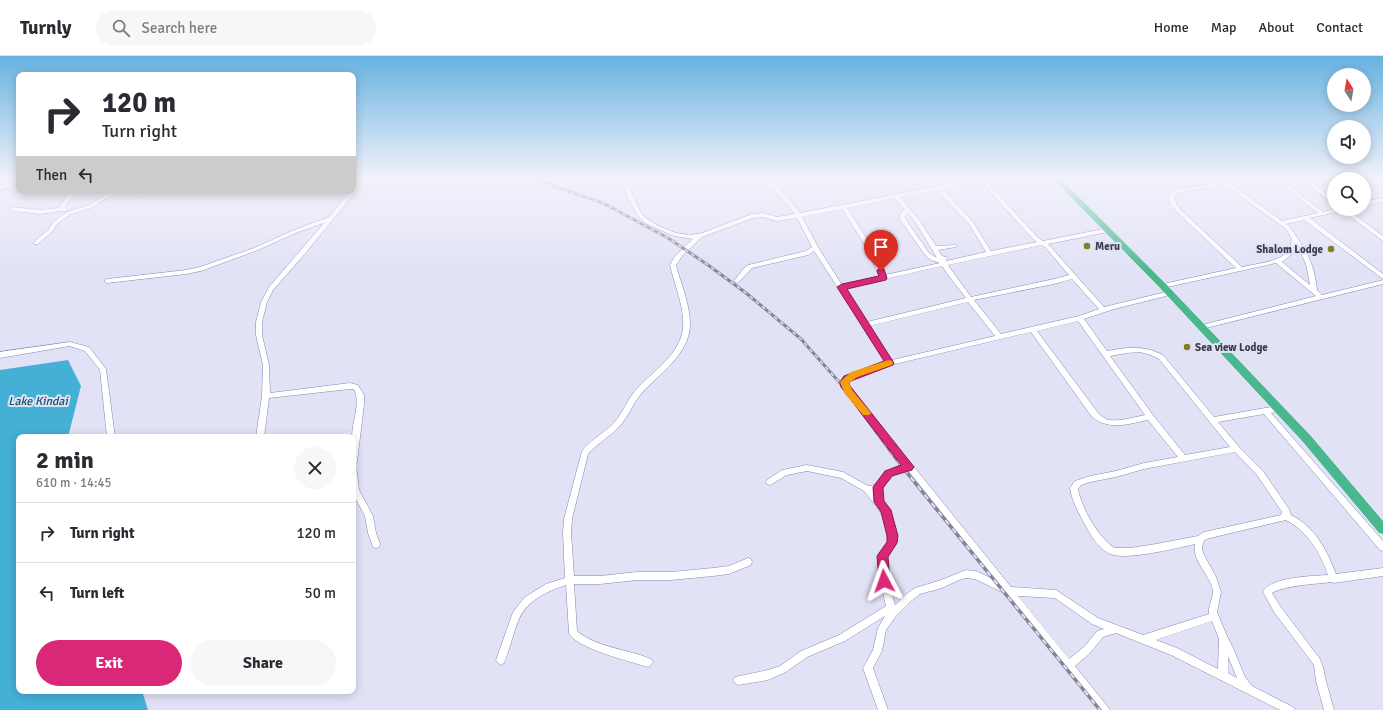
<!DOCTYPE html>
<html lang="en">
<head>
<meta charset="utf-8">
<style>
	body { margin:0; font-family:Signika,sans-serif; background:#f7f7f7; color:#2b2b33; height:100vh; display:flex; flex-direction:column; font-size:15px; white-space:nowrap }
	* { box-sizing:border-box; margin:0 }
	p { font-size:13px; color:#7c7c81 }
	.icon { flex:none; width:22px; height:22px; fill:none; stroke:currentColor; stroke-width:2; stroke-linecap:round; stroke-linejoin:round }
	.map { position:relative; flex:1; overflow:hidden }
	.drawer { position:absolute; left:16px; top:378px; width:340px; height:260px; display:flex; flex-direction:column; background:#fff; border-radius:8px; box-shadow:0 2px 10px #0003 }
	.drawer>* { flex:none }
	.guide { position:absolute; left:16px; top:16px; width:340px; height:122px; border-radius:8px; box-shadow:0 2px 10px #0003; background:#fff; color:#2b2b33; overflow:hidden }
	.needle { width:26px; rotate:349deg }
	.fabs { position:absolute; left:1327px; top:12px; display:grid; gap:8px }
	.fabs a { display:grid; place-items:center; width:44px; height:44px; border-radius:50%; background:#fff; box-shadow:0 2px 10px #0003; font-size:20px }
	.pin { position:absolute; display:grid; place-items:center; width:34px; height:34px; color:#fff; margin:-41px -17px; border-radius:50% 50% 50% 0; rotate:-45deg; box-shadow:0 0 4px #0007 }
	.pin .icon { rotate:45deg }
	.me { position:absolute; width:44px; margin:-22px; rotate:356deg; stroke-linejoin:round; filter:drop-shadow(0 0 3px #0008) }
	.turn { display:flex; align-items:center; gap:14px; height:84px; padding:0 20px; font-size:18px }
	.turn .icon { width:52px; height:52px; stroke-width:2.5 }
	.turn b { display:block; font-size:28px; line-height:34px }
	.then { display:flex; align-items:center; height:38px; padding:0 20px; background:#0003; gap:8px; font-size:15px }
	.round { display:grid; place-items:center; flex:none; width:42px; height:42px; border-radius:21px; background:#f7f7f7 }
	.headline { display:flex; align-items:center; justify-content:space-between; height:68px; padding:0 20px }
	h1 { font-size:24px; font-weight:800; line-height:30px }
	.button { display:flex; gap:8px; margin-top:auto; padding:8px 20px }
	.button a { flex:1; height:46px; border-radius:24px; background:#db2777; color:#fff; font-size:16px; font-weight:800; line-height:46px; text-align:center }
	.button a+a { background:#f7f7f7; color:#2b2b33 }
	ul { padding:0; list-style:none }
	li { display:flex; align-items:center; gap:12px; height:60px; padding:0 20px; border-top:1px solid #e1e1e2 }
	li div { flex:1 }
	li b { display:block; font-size:15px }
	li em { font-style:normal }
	header { display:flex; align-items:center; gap:24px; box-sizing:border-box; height:56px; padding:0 20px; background:#fff; border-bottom:1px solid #e1e1e2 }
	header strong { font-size:19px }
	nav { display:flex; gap:22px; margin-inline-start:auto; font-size:14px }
	.search { width:280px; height:36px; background:#f7f7f7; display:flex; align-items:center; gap:10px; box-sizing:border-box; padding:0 14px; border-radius:22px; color:#7c7c81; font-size:15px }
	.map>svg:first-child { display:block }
	.water { fill:#45b0d6 }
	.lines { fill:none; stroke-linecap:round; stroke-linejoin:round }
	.minor-casing { stroke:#8685b4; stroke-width:1 }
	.highway-casing { stroke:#fff; stroke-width:1 }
	.minor { fill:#fff; fill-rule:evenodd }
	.highway { fill:#4bb78f; fill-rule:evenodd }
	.rail-far1-casing { stroke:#848498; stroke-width:3 }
	.rail-casing { stroke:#848498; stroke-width:3.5 }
	.rail-far1 { stroke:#e2e2f7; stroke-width:1.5; stroke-dasharray:4; stroke-linecap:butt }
	.rail { stroke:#e2e2f7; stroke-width:2; stroke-dasharray:5.5; stroke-linecap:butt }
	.route { fill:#db2777; stroke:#8e194d }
	.slow { fill:#f59e0b }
	.poi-dot { fill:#837d24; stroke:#e2e2f7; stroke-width:1.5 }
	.labels { text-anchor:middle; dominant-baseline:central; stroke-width:4; stroke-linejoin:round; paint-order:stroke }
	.poi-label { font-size:11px; font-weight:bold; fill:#3b3b4f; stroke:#e2e2f7; text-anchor:start }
	.water-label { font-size:12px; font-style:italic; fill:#155065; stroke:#e2e2f7 }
</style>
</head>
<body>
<header>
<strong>Turnly</strong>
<div class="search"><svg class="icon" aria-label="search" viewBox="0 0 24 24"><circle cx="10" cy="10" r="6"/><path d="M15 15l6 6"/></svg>Search here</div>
<nav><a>Home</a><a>Map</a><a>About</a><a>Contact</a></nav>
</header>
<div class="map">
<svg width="1383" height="654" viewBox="0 0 1383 654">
	<rect width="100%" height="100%" fill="#e2e2f7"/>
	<polygon class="water" points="68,304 81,330 68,381 19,381 19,635 142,635 148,654 0,654 0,314"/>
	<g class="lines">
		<defs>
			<g id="minor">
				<polygon points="19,123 19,127 0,134 0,130"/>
				<path d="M360,123H366L303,200L273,234L267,246L262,266V279L269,309L270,337L350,327L358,329L364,339V348L357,406L356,408L353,409C353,400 353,389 352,381C352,365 361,348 354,333H350L269,342L264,381H256L262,340L263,309L256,279V266L261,246L269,231L324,167L298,176L258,194L201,215L186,218L107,227L104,225L107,223L186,214L200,211L254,192L294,174L329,161L350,135H353V131Z"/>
				<path d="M622,123H628C631,135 635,147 642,158C647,165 668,175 677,177C685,179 694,179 702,177L752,158L763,157L777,161L795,158L765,123H771L779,131L793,123H814L811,125L794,126L781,134L800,157L974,123H985L1037,181L1043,185L1108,172L1110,173L1111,174L1108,176L1048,188L1104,251L1170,235L1173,237L1170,239L1114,253L1084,263L1107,295C1129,291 1143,289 1163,299L1214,361L1265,352L1279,350L1282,351L1283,353L1282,355L1271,357L1383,485V495L1380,494L1264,358L1218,366L1239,391L1263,415L1289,453L1291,459C1315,471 1327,494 1336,518L1383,512V520L1334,527L1332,526C1317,528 1285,529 1272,537L1280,550L1320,603L1323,611L1326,625L1334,654H1324L1316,625L1314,609L1274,556L1263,536C1269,521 1313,520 1328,519C1320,496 1308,476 1286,464L1206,483L1204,485L1202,491L1203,497L1216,521L1221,536L1217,556L1227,580L1234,594L1245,621L1252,630L1293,651L1295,654H1280L1171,599L1116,577L1103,581L1090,597L1075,610L1108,651L1110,654H1099L1006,538L975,523L966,522L959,524L942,532L920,538L911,545L896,560L886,574L882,595L873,612L888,654H878L863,612L873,594L878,572L885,560L845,585L807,601L786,616L768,624L738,629L735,627L733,624L735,621L768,614L780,610L801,595L839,579L886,550L880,525L878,500L888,486L887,471L885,464L879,454L864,435L841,422L807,415L787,419L770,429L767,428L766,426L767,424L782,414L807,409L843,416L868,430L875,429C885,417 887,412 903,409L847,338L841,326L852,317L886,306L814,195L808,199L752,212L739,226L737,227L734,225L744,212L748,209L806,195L812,191L797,162L777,165L763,161L753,162L702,181L683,199L676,209C681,228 690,248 690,268C690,299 658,318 640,339C632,349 628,362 618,372C609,381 597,388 588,398L572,463L571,477L574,520H600L637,516H671L713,512L729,510L748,502L751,503L752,506L751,509L729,518L713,520L671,524H637L600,528H574L577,575C597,592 628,593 651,603L653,606L651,609L648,611C632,606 575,592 569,577L566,529C548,535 527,544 519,563C513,577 510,593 504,607L501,609L498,607L496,604L513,556L525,541L546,528L565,522L563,477L564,463L582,395C591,384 602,378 612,369C622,359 626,346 634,336C651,316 680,300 683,272C685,252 674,228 670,209L675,200L693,183L674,180L645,167L638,160L628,142ZM980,125L1033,183L1037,186L991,195L973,166L943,133ZM937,134L969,168L986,196L946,205L947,202L946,201L942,200L938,194L956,191V189L936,190L920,165L900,141ZM895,142L905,154L901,157L899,162L925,199L931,204L940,207L885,219L874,194L847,152ZM842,153L868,194L879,220L842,229L818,191L802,161ZM908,157L916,167L937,202L929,197L905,162L906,159ZM1042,189L1045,191L1069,219L1054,223L971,241L948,209ZM942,210L948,219L966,242L867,266L845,232ZM1072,223L1099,253L1079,260L1001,278L974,244L1054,228ZM968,246L995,280L892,304L869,270ZM1078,265L1145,359C1135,361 1115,367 1106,363C1103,361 1100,359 1098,357L1037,275ZM1031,276L1092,361C1111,375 1127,368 1148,364L1178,401L1144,407L1116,415L1090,420L1075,425L1070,432C1072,446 1079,457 1085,469C1091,479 1097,491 1108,497C1123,506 1176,492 1195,488C1191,504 1211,520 1213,535C1213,543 1208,550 1209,558L1143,579L1098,562L1056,534L1011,531L852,334L848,327L856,321L891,309ZM1140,296L1151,299L1159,303L1230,391L1185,399L1153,359L1110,300L1127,297ZM1235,396L1257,419L1282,456L1281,459L1204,476L1198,480L1156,488L1130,492H1115C1099,483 1081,451 1078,433L1081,429L1090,426L1116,421L1144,413ZM908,414L995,524L976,515L966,514L941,524L915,532L905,539L895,549L888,525L886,501C889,497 894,493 896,488C901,472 885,447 875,436L881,433L896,417ZM1018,540L1055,542L1092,568L1104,573L1097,575L1084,591L1069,603ZM1212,565L1219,583L1218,613L1177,592L1156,584ZM1228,600L1237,622L1228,617Z"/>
				<path d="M1218,123H1224L1282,165L1318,157L1274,123H1280L1323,156L1334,153H1347L1383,180V185L1342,155L1310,162L1383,218V223L1304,164L1286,168L1290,171C1306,195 1314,205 1317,234L1322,239L1383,224V228L1202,273H1200L1199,271L1200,269H1202L1316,240L1276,207L1163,232H1161L1160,230L1163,228L1236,212L1177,156L1171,149L1168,141L1173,135L1179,133L1222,126ZM1225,129L1286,173L1292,183C1291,187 1290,192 1288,195C1280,206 1254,208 1242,211L1181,154L1177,149L1174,141L1177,137L1182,136ZM1297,189L1306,208L1310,229L1282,206L1292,198Z"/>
				<polygon points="1300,123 1306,123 1312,127 1321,123 1329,123 1315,129 1334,143 1334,148"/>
				<polygon points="70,135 76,135 65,151 68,154 67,155 62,155 40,158 13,155 10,153 13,151 40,154 59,152"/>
				<polygon points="111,135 118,135 93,151 71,158 57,168 53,175 38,188 34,188 34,186 49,173 53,166 67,156 89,149"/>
				<polygon points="142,135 148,135 142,141 138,141 137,140"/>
				<polygon points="1383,142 1383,146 1364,150 1364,146"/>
				<polygon points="70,286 89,291 106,313 115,381 107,381 100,314 85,295 70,290 0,302 0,296"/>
				<polygon points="353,413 356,414 357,416 359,434 373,460 376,477 380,488 379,491 376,492 373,491 368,477 365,460 353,438"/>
			</g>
			<polygon id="highway" points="1053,123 1061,123 1166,228 1311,380 1383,465 1383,478 1379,477 1303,386 1160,232"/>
		</defs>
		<use href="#minor" class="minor-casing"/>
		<use href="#highway" class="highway-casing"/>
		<use href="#minor" class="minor"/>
		<use href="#highway" class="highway"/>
		<defs>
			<polyline id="rail-far1" points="533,123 603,147 668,182 708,209 746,237 801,283 840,327 859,352"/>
			<polyline id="rail" points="858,351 903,412 1100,654"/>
		</defs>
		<use href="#rail-far1" class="rail-far1-casing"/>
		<use href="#rail" class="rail-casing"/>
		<use href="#rail-far1" class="rail-far1"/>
		<use href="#rail" class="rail"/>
	</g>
	<linearGradient id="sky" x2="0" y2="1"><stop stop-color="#67b2e1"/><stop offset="0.57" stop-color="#f2f2fb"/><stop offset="1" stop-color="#f2f2fb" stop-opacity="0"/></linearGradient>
	<rect width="1383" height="215" fill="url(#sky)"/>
	<polygon class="route" points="878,213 884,213 887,222 886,224 847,233 894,307 893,309 851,325 849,327 850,330 914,411 912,414 892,420 883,432 884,445 891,454 898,480 897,487 888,501 890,525 888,529 884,530 880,529 879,525 877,500 887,486 887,480 881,456 874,446 873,431 885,415 901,409 841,331 840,326 844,320 884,305 837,231 842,228 879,220 877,215"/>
	<polygon class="slow" points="889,304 892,305 893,307 892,309 857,321 849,327 852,334 871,357 869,359 863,359 845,338 840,326 851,316"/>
	<g class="poi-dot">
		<circle cx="1087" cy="190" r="4"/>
		<circle cx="1331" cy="193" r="4"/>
		<circle cx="1187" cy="291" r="4"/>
	</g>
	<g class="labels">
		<g class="poi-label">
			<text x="1095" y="190">Meru</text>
			<text x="1323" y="193" text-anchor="end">Shalom Lodge</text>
			<text x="1195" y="291">Sea view Lodge</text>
		</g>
		<g class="water-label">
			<text x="38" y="345">Lake Kindai</text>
		</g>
	</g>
</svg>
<div class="fabs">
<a><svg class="needle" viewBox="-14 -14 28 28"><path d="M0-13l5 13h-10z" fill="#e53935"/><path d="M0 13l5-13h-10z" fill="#7c7c81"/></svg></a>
<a><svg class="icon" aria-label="sound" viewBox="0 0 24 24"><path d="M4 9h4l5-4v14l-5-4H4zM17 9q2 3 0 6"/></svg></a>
<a><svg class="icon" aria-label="search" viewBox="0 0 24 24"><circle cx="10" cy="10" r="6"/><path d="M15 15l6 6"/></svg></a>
</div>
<div class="pin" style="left:881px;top:215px;background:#d93025"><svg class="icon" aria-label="arrive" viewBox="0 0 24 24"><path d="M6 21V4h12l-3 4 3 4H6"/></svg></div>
<svg class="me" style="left:884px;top:525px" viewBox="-20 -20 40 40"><path d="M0-17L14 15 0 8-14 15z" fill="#db2777" stroke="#fff" stroke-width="4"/></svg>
<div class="guide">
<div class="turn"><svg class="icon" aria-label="right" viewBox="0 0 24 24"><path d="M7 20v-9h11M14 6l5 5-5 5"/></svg><div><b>120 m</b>Turn right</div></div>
<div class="then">Then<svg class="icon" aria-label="left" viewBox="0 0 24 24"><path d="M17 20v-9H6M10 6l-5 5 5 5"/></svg></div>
</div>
<section class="drawer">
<div class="headline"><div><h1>2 min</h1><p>610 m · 14:45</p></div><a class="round"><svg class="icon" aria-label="close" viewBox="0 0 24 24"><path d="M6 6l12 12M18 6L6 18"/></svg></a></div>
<ul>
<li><svg class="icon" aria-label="right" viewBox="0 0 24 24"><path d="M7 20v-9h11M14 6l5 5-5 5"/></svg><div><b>Turn right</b></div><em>120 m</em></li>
<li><svg class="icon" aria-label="left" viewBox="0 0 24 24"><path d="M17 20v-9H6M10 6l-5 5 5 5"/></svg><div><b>Turn left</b></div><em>50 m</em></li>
</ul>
<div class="button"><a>Exit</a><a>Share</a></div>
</section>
</div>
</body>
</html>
